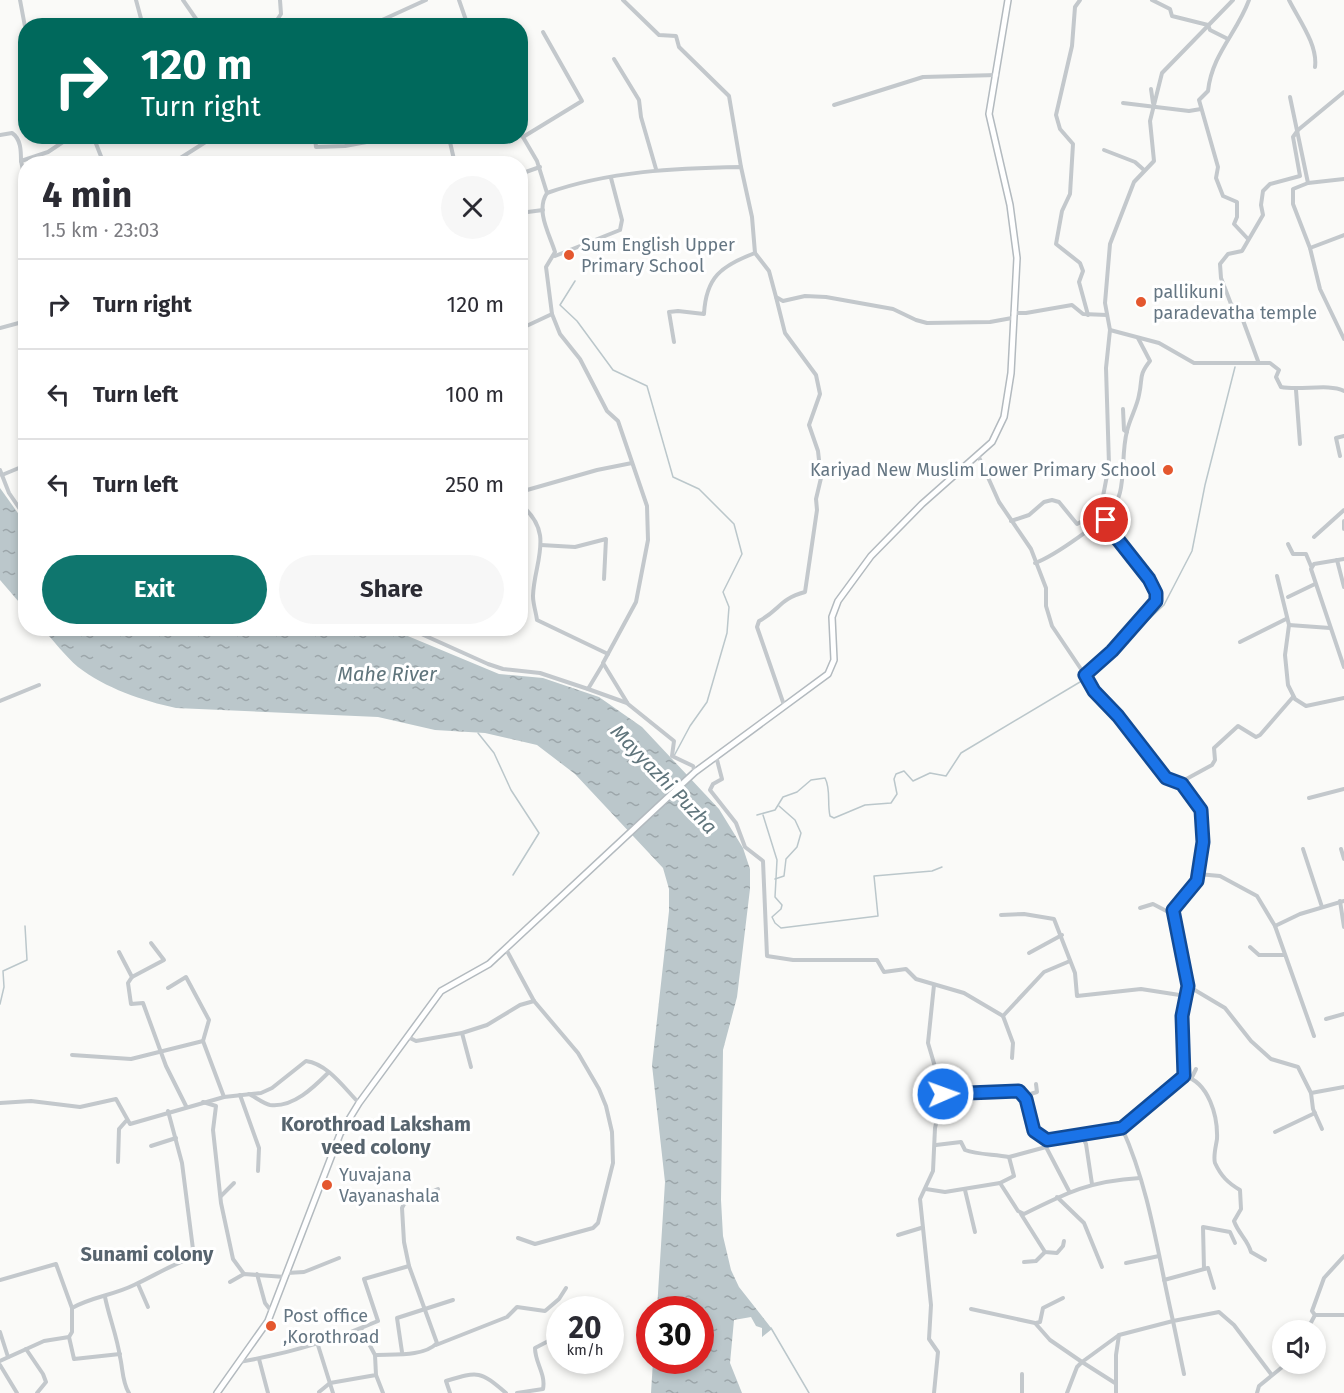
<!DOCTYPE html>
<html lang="en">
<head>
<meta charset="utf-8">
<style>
	body { margin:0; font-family:"Fira Sans",sans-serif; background:#f7f7f7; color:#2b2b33; height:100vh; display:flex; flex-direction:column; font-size:22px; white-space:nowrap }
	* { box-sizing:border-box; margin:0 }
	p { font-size:20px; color:#7c7c81 }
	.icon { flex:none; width:33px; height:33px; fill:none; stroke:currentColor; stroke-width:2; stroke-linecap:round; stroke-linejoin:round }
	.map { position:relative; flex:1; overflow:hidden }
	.panel { position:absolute; left:18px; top:156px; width:510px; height:480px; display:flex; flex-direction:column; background:#fff; border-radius:24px; box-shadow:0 3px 9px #0003 }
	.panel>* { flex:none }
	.hud { position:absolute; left:18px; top:18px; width:510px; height:126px; border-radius:24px; box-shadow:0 3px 9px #0003; background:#00695c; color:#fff; overflow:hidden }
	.controls { position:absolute; left:1272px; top:1320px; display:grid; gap:12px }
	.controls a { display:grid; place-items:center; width:54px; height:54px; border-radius:50%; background:#fff; box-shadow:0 3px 9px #0003; font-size:30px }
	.speed { position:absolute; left:546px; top:1296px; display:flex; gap:12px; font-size:30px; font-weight:700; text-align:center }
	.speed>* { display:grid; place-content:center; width:78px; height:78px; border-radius:50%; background:#fff; box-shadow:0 3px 9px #0003; line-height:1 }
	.speed small { font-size:15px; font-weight:400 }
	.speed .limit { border:9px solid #d22; background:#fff; color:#111 }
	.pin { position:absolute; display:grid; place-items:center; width:51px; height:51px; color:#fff; margin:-26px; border:3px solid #fff; border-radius:50%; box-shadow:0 2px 6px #0007 }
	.me { position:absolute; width:66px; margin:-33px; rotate:88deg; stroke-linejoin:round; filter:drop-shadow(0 0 4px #0008) }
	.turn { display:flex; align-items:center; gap:21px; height:126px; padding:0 24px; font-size:27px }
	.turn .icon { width:78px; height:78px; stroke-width:2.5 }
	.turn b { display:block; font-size:42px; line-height:51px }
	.round { display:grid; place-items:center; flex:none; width:63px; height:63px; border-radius:32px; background:#f7f7f7 }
	.headline { display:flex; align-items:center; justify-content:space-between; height:102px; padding:0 24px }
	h1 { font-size:36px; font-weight:700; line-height:45px }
	.primary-button { display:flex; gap:12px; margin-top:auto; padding:12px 24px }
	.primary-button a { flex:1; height:69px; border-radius:36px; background:#0f766e; color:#fff; font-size:24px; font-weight:700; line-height:69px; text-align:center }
	.primary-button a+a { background:#f7f7f7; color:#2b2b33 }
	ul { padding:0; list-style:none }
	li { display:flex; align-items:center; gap:18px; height:90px; padding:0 24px; border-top:2px solid #e1e1e2 }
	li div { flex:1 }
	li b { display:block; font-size:22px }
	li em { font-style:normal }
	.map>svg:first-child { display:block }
	.water { fill:url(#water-ripples) }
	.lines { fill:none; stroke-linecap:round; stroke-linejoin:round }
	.stream { stroke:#bbc7cb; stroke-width:1.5 }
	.secondary-casing { stroke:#b3babf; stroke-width:8 }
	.minor { stroke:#c3c8cc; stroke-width:4 }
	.secondary { stroke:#fff; stroke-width:5 }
	.route-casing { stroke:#114b97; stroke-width:15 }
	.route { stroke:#1a73e8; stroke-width:10 }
	.poi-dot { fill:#e4572e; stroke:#fff; stroke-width:2 }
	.labels { text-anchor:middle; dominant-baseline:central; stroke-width:6; stroke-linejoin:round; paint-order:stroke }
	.poi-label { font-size:18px; fill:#657683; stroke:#fff; text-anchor:start }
	.water-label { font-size:20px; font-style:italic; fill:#60757c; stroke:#fff }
	.neighbourhood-label { font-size:20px; font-weight:bold; fill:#57646e; stroke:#fff }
</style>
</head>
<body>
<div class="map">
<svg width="1344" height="1393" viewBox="0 0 1344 1393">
	<defs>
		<pattern id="water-ripples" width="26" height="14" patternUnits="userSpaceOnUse" patternTransform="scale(1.5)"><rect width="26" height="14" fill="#bbc7cb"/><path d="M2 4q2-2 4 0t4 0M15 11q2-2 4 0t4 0" fill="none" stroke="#9ca6aa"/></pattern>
	</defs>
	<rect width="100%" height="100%" fill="#fafaf8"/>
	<g class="water">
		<polygon points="0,488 25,523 25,609 0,580"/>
		<path d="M43,629H391L499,674L543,678L599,697L642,727L719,809L743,848L750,869V889L737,997L723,1050L721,1200L723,1236L731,1270L739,1287L772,1329L762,1337V1328L756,1326L751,1317L734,1320L730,1363L742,1393H651L653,1361L700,1360V1310L657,1309L665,1182L652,1065L669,911V889L663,868L575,774L537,745L485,733L435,730L378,717L176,708C143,701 105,688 78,667C65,656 54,641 43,629Z"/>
	</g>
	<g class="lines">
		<g class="stream">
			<polyline points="575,281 560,305 577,321 613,370 647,386 673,477 699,489 734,524 742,554 723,592 729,607 727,633 707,702 690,726 674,756"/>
			<polyline points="1088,676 1164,605 1192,551 1205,485 1235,367"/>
			<polyline points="478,733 494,753 511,790 539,833 513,875"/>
			<path d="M757,815L775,810L783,797L797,792L811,780L825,778C831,789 827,803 830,816L834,818L865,805L891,803L897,794L894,779L896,774L904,771L913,781L930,773L946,776L961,753L1085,679"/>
			<polyline points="763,815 777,860 775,897 782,905 781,909 772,917 775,923 781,928 878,916 874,876 932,871 942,867"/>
			<polyline points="775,879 784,876 786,859 797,847 801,833 795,820 779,806"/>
			<polyline points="0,1004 4,987 3,971 27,960 25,926"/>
			<polyline points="771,1328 809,1393"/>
		</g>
		<defs>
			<polyline id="secondary" points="217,1393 268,1321 340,1134 359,1103 441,991 489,964 695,772 828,674 834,660 832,617 838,601 871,556 922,504 992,442 1004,417 1011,373 1017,258 1010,205 989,114 1008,0"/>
		</defs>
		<use href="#secondary" class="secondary-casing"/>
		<g class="minor">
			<polyline points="20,0 26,32"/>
			<polyline points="136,0 143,26"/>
			<polyline points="183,0 201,26"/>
			<polyline points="459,0 468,26"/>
			<polyline points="623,0 659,35 676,36 679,47 729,96 741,167"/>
			<polyline points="1080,0 1075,7 1072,46 1056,115 1060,129 1073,144 1070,194 1062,211 1056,244 1080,263 1083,271 1079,282 1088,315"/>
			<polyline points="1152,0 1170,9 1172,16 1208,25 1210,30 1228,39"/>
			<path d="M1289,0C1299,20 1318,45 1315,67"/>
			<polyline points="273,26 281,14 280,0"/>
			<polyline points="369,26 426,0"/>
			<polyline points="614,59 639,100 641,117 656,169"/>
			<polyline points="1151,89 1153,103"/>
			<polyline points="1290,97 1308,183"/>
			<polyline points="1123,103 1189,111 1201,109"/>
			<polyline points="834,105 923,77 997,75"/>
			<path d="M520,132L537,161L547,193C609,171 676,168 741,167L752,217L755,253L769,271L776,297L783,301L805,296L826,297L893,309L916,320L927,323L990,322L1012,318"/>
			<path d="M0,135L12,133C21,139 21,151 21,161L48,152L72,136"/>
			<polyline points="93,136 104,164"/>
			<polyline points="292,136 315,138 316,147 345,146 399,136"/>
			<polyline points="523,137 582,101 543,32"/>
			<polyline points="450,142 455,164"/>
			<polyline points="1104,150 1135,162 1144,170"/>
			<polyline points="21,161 26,184"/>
			<polyline points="171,164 215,136"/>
			<polyline points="520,174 540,167"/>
			<path d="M547,193C535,211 550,235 555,252L546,267L552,314L560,334L580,359L607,411L618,421L647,506L648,540L636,602L603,663L628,704L674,741L672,756L693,766L695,772"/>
			<polyline points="520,213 543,210"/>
			<polyline points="1344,235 1310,248 1320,289 1344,339"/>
			<path d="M1248,239L1234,224L1237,217V202L1223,196L1216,178L1218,167L1199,100L1208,91C1212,54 1237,33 1249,0"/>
			<polyline points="1310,248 1293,204 1293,189 1308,183 1344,179"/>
			<polyline points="555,256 620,230 622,220 611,178"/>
			<path d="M776,297L785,333L816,375L820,394L809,425L818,451L821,478L816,499L817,510L805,592C779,599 780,610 759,621L757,627L784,705"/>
			<polyline points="1013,313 1026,313 1072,305 1083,314 1107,315"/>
			<polyline points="0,328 26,321"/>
			<polyline points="520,329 552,314"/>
			<path d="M1110,330L1159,343L1194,363H1270L1279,370L1276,377L1281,387C1300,391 1329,383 1344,391"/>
			<path d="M674,342L669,312L678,311L704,314C706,277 721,266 755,253"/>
			<polyline points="1258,361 1241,315 1231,304 1221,278 1220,264 1228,254 1242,251 1263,215 1261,205 1263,191 1270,184 1300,176 1293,137 1298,130 1344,92"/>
			<polyline points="1296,390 1300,444"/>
			<polyline points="1123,409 1124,430 1127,432"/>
			<path d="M978,455L999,502L1031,549L1046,588V606L1052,626L1085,675L1112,651L1156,601V593L1149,579L1108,527L1105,520C1130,494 1119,462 1127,431C1130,418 1137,407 1139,395C1143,378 1138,376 1150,361L1138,338"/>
			<polyline points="1340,456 1336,438 1344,436"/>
			<polyline points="0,470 9,493 26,518"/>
			<polyline points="2,475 26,465"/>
			<polyline points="520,492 597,470 632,463"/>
			<path d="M520,504C556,533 534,561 533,596C533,604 536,612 537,620L608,654"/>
			<polyline points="1100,512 1109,465 1106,368 1110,330 1105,303 1110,244 1134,182 1154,161 1150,121 1162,73 1233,0"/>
			<polyline points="1011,521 1029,515 1044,502 1052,500 1059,502 1077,524 1100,512 1108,518"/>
			<polyline points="1344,521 1344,529"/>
			<polyline points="1314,537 1344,510"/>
			<polyline points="1288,544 1293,554 1306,554 1311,566"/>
			<polyline points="541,545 575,547 606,539 604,579"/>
			<polyline points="1344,559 1314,564 1311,569 1344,667"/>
			<polyline points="1337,560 1344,587"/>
			<path d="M1035,563C1061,553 1081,533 1105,520"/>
			<polyline points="1277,576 1289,625 1285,655 1288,685 1295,699 1306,706 1344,698"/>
			<polyline points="1288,597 1315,584"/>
			<polyline points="1289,625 1330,628"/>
			<polyline points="408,628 488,664 503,669 540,673 588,689 603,664"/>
			<polyline points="1240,642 1286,619"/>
			<polyline points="1085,675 1094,691 1118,716 1166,778 1182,785 1201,810 1203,842 1197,881 1173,910 1188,986 1182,1016 1184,1076"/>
			<polyline points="588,689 627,703"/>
			<polyline points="0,701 39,685"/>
			<polyline points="716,756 722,779 713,784 710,790 736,823 745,847 763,861 767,956 793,960 877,960 884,972 906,969 916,979 964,993 1003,1016 1044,972 1070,961"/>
			<polyline points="1179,783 1212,765 1215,760 1214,748 1238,726 1256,737 1260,735 1293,697"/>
			<polyline points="1309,798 1344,789"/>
			<polyline points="1303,849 1322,907"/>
			<polyline points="1341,849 1344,859"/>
			<polyline points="1198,874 1220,876 1257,896 1275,926 1314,1036"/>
			<polyline points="1340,901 1344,927"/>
			<polyline points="1140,908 1153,904 1174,915"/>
			<polyline points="1001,915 1024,914 1054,919 1075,973 1077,996 1141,989 1186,996"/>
			<polyline points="1275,926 1300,914 1344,901"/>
			<polyline points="1250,947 1259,955 1284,955"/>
			<polyline points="506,949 534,1001 578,1053 599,1089 606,1106 612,1132 613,1163 598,1223 593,1228 535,1244 518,1238"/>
			<polyline points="119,952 132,977 128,983 131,1004 143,1003 166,1066 186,1106"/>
			<polyline points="1029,953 1062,935"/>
			<polyline points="132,977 164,960 151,943"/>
			<polyline points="934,985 928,1043 943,1094 935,1128 933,1171 920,1199 931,1305 929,1339 938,1352 934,1393"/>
			<polyline points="1188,986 1225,1008 1251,1041 1271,1059 1298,1067 1311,1093 1344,1087"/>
			<polyline points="168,988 186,977 209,1020 203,1041"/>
			<polyline points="1003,1016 1013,1043 1012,1058"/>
			<polyline points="1326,1019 1344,1014"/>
			<polyline points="462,1033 471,1067"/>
			<polyline points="408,1037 416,1041 462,1033 487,1025 520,1005 534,1001"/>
			<polyline points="72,1055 131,1059 203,1041 224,1097"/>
			<polyline points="1191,1079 1196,1069"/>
			<polyline points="1311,1093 1313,1109 1322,1129"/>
			<path d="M249,1094C255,1097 264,1104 270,1105C293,1108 314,1087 328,1073"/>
			<polyline points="943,1094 1019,1091 1026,1099 1034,1131 1047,1139 1122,1128"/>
			<polyline points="240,1095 259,1148 258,1171"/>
			<polyline points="1024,1096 1037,1092 1036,1084"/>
			<polyline points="203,1102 216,1106 213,1130 221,1203 233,1259 244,1274"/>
			<path d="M0,1103L31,1101L80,1107L116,1099L130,1124L224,1097L261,1093L272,1088L306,1061C328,1064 344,1088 359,1103"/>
			<polyline points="1275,1132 1315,1113"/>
			<polyline points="1081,1134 1086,1144 1092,1184"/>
			<path d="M936,1145L961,1142L965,1150C978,1155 995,1154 1009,1157"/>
			<polyline points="151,1146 176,1138"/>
			<polyline points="118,1162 119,1129 126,1121"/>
			<polyline points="1000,1183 1014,1176 1009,1157 1046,1147 1069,1191"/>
			<path d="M926,1189L945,1192L1000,1183L1018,1211L1024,1214C1068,1192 1090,1181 1140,1178"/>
			<polyline points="965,1190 975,1232"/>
			<polyline points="221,1196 234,1183"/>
			<polyline points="1057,1197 1084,1223 1102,1267"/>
			<polyline points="1021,1214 1045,1252 1057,1253 1063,1246 1064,1241"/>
			<polyline points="898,1235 921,1228"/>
			<polyline points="1344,1256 1324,1278 1312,1311 1315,1315 1344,1315"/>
			<polyline points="1024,1262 1036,1261 1045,1252"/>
			<polyline points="1126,1263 1159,1256"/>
			<polyline points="1204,1269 1203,1227 1230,1232 1235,1243"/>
			<polyline points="287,1273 304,1272 339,1258"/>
			<polyline points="257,1274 265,1303 272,1312"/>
			<polyline points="0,1280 56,1264 72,1308"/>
			<polyline points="1164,1280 1208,1268 1214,1288"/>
			<polyline points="230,1282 244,1274 285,1277"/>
			<polyline points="138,1284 148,1307"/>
			<path d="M105,1297C109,1317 117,1336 120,1357C123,1369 122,1382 129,1393"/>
			<polyline points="971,1309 1035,1323 1050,1340 1082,1362 1077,1367 1067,1393"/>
			<polyline points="1036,1323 1040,1322 1043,1308 1063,1298"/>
			<path d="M361,1329L375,1355C393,1354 424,1357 437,1343L409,1266L404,1242L402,1208L404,1204L438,1189"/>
			<polyline points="1307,1330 1315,1315"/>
			<polyline points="0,1332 8,1357"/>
			<polyline points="69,1337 74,1359 120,1354"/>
			<polyline points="317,1342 333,1393"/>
			<polyline points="436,1345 507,1317 517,1307 545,1311 559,1299 566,1288"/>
			<polyline points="26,1349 43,1374 46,1382 37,1393"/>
			<polyline points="402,1352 397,1318 453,1300"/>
			<polyline points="259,1359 268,1393"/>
			<path d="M0,1361L44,1341L69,1337L72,1332V1308C91,1297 114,1295 134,1285C154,1276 172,1264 194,1257L182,1163L168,1111"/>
			<path d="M239,1362C286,1354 334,1340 378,1321L364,1279L409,1266"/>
			<polyline points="0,1365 17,1393"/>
			<polyline points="1022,1374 1022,1393"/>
			<polyline points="1184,1374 1173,1321 1219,1312 1234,1325 1271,1374"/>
			<polyline points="376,1375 383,1393"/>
			<polyline points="1115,1383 1082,1362 1119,1335"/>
			<polyline points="319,1392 330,1383 376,1375 375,1355"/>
			<path d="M450,1393L446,1381C479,1371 480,1371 506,1393"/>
			<path d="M517,1393L543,1389C546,1374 535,1363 535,1348L560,1335"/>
			<path d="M1116,1393V1355L1119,1335L1173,1321C1158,1256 1150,1190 1122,1128L1184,1076C1209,1082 1218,1117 1217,1139C1216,1146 1213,1156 1215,1163C1221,1176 1228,1183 1240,1190L1241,1209L1234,1221C1238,1233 1248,1240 1251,1252L1265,1260"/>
			<polyline points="1257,1393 1259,1386 1286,1364"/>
		</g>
		<use href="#secondary" class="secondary"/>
	</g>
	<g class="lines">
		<defs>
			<polyline id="route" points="943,1094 1019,1091 1026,1099 1034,1131 1047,1140 1122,1128 1184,1076 1182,1016 1188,986 1173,910 1197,881 1203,842 1201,810 1182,784 1166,778 1118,716 1094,691 1085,675 1112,651 1156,601 1156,593 1149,579 1108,527 1106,520"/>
		</defs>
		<use href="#route" class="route-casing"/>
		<use href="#route" class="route"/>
	</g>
	<g class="poi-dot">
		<circle cx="569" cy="255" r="6"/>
		<circle cx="1141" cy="302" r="6"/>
		<circle cx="1168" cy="470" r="6"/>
		<circle cx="327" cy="1185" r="6"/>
		<circle cx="271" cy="1326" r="6"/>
	</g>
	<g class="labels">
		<g class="poi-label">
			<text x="581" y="245">Sum English Upper<tspan x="581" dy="21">Primary School</tspan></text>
			<text x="1153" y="292">pallikuni<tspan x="1153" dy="21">paradevatha temple</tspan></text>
			<text x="1156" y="470" text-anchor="end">Kariyad New Muslim Lower Primary School</text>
			<text x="339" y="1175">Yuvajana<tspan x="339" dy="21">Vayanashala</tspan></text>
			<text x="283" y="1316">Post office<tspan x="283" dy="21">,Korothroad</tspan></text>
		</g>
		<g class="water-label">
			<text x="387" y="674">Mahe River</text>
			<text transform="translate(664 779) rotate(46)">Mayyazhi Puzha</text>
		</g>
		<g class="neighbourhood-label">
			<text x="376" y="1124">Korothroad Laksham<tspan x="376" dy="23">veed colony</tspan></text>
			<text x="147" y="1254">Sunami colony</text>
		</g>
	</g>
</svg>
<div class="controls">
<a><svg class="icon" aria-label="sound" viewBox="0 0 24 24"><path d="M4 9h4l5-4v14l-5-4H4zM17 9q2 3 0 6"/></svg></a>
</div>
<div class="speed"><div>20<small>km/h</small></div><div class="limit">30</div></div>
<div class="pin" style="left:1106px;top:520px;background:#d93025"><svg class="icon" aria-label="arrive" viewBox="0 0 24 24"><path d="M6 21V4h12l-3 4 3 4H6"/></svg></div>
<svg class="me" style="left:943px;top:1094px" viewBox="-20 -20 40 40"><circle r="17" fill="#1a73e8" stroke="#fff" stroke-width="3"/><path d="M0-11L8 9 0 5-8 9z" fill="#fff"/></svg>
<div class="hud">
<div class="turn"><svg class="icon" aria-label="right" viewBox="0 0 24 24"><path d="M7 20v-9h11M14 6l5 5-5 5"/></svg><div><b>120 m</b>Turn right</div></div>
</div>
<section class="panel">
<div class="headline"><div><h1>4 min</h1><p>1.5 km · 23:03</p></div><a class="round"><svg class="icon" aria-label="close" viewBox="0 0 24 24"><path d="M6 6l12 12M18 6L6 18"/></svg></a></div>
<ul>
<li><svg class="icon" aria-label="right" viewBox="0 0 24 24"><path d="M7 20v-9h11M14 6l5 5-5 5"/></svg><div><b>Turn right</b></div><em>120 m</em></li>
<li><svg class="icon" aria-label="left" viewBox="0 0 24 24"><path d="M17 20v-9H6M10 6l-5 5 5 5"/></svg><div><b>Turn left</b></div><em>100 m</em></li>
<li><svg class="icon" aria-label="left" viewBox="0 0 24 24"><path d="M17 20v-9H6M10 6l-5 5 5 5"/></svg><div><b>Turn left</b></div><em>250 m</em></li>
</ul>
<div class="primary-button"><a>Exit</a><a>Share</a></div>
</section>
</div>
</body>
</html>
